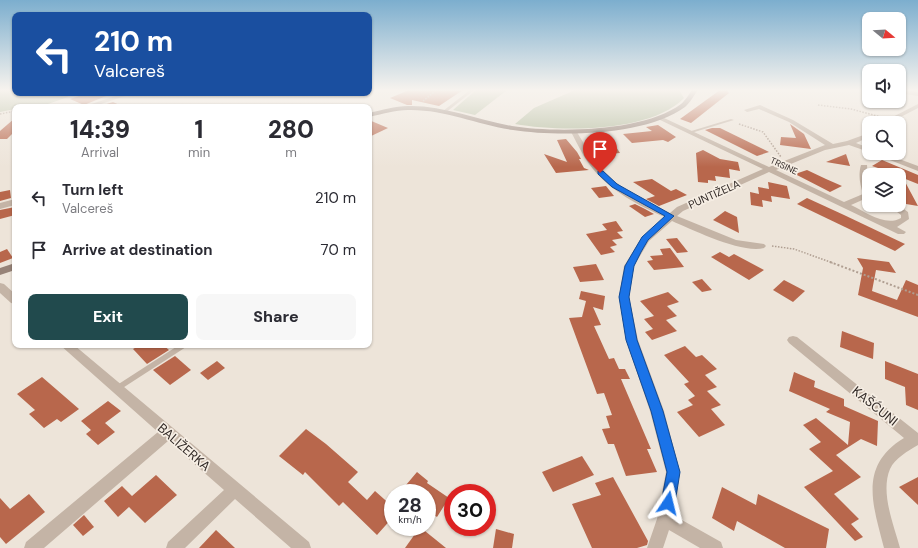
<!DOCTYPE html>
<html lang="en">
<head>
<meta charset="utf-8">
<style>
	body { margin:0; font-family:"DM Sans",sans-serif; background:#f7f7f7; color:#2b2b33; height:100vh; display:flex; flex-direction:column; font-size:15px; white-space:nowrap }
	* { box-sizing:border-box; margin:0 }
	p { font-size:13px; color:#7c7c81 }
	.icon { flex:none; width:22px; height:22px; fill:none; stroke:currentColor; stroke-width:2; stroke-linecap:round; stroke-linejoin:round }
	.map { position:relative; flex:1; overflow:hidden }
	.side { position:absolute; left:12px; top:104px; width:360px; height:244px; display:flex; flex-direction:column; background:#fff; border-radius:8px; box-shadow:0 1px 3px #0004 }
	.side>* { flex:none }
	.guide { position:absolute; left:12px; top:12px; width:360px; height:84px; border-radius:8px; box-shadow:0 1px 3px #0004; background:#1a4fa0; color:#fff; overflow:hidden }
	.needle { width:26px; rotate:108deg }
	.controls { position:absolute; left:862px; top:12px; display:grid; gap:8px }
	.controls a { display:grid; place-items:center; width:44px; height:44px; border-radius:8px; background:#fff; box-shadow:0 1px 3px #0004; font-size:20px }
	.speed { position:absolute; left:384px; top:484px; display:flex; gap:8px; font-size:20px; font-weight:700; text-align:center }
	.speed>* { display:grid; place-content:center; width:52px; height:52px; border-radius:50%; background:#fff; box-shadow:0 1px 3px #0004; line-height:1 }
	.speed small { font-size:10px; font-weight:400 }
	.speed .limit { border:6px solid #d22; background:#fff; color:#111 }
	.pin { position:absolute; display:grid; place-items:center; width:34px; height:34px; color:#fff; margin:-41px -17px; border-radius:50% 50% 50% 0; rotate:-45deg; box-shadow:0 0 4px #0007 }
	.pin .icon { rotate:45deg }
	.me { position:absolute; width:44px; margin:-22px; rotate:10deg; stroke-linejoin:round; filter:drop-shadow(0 0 3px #0008) }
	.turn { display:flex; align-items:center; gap:14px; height:84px; padding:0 16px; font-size:18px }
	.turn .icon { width:52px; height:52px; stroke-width:2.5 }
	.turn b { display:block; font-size:28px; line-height:34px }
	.eta { display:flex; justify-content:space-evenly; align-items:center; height:68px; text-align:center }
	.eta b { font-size:24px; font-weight:800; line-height:28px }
	.action { display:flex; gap:8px; margin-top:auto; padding:8px 16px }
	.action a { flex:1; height:46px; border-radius:8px; background:#214a4d; color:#fff; font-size:16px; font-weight:800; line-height:46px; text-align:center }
	.action a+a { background:#f7f7f7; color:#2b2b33 }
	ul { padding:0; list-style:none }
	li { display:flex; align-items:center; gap:12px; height:52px; padding:0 16px }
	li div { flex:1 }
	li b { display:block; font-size:15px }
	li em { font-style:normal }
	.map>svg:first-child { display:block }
	.green { fill:#b0ba9b }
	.building { fill:#b8674c }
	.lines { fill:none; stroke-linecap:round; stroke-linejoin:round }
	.path-far1 { stroke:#af9e91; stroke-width:1.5; stroke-dasharray:1.5 1.5; stroke-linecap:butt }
	.path { stroke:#af9e91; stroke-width:2; stroke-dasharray:2 2; stroke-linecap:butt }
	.lane { fill:#c4b4a6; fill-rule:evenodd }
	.street { fill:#c4b4a6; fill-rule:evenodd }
	.secondary { fill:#978378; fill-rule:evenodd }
	.route { fill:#1a73e8; stroke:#114b97 }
	.labels { text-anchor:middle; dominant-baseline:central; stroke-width:3.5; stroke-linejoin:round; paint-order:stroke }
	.far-street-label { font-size:9px; fill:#312926; stroke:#f6eee4 }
	.street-label { font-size:11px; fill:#312926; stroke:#f6eee4 }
	.near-street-label { font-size:13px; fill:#312926; stroke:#f6eee4 }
</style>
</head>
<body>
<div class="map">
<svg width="918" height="548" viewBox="0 0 918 548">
	<rect width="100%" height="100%" fill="#ede4d9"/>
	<g class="green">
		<polygon points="0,90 15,90 15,93 67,93 68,97 48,104 15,107 15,109 0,112"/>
		<polygon points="476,90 507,90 475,115 453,110"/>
		<path d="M575,90H679L684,98C650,133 560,132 515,124L534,108Z"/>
	</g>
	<g class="building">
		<polygon points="409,90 463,90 439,106 412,100 412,105 407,105 390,98"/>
		<polygon points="720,90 726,90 729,93 691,123 680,119"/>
		<polygon points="88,93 111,93 111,94 84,105 70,99"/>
		<polygon points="113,102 124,107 97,107"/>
		<polygon points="15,118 15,131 7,139 0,139 0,131"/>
		<polygon points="369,120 388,128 369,137"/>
		<polygon points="790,124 804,134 811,149 780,145 781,137 796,138"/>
		<polygon points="658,125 676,137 668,142 663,140 632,143 623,134 652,131 646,127"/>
		<polygon points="712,128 720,128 769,152 757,156 705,130"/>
		<polygon points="566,139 577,152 581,159 579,159 584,168 589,170 556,173 544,154 567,162 557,140"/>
		<polygon points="598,139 611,139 620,153 607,154"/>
		<polygon points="703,150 720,159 738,162 740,171 729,169 730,178 715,176 716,181 708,180 708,183 698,182 696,153"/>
		<polygon points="846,154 850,166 826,162"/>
		<polygon points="882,160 918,175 918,184 903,178 918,206 906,204 903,199 899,198 899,175 872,166"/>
		<polygon points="807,170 826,179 842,186 830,192 795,174"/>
		<polygon points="652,179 671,191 676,189 687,195 659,206 646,199 655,196 633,182"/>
		<polygon points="768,182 787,186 790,199 771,196 772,202 762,200 763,207 751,205 750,192 759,194 758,187 769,189"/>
		<polygon points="606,186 614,196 599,198 591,188"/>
		<polygon points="10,190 11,198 0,201 0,192"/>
		<polygon points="807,198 844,215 905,244 895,251 797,204"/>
		<polygon points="635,204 645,209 654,214 645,217 629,206"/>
		<polygon points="15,207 15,215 0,219 0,210"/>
		<polygon points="725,211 737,217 739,233 713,220"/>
		<polygon points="616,221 623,231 617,232 623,238 612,240 617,245 610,247 615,252 601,255 586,234 607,230 602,224"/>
		<polygon points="677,238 688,252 677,253 666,239"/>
		<polygon points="670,248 684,267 654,270 647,261 653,260 650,256 663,255 660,249"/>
		<polygon points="7,249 13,258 0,263 0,252"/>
		<polygon points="720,252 729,257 734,254 764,270 749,280 711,257"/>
		<polygon points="857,258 889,262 896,273 876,270 872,291 897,300 906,280 918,285 918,317 858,295 863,268"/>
		<polygon points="596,264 604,280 580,282 573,267"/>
		<polygon points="702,279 712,290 702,292 692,282"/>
		<polygon points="784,280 805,291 793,302 773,290"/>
		<polygon points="581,291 605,296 603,310 593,307 601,325 594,326 609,359 614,358 619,369 625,369 630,379 621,379 651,449 647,449 657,472 626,476 614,444 608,444 602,429 610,428 606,416 612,415 604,393 597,394 569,318 582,317 586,301 579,299"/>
		<polygon points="668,292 679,302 667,306 677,316 666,320 677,331 652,340 645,332 653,329 644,319 654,316 640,301"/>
		<polygon points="842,331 874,343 873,359 840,347"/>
		<polygon points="140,345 163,345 169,350 147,364 133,349"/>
		<polygon points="685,346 696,357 702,355 717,369 705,375 717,387 707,391 721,405 711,409 725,425 699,437 677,412 693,405 688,400 695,396 684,384 689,382 664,355"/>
		<polygon points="175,356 191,370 170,385 153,370"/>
		<polygon points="217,361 225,368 208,380 200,373"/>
		<polygon points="885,361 918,374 918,410 906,405 905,387 885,379"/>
		<polygon points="794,372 815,381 814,387 844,399 844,406 878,421 877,446 861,439 836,455 861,477 834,494 859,519 851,524 863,537 855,541 804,487 833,471 809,449 821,442 803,425 816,418 848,445 850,422 826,412 830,409 789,391"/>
		<polygon points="42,377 79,409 61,422 57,419 44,428 29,414 35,410 17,394"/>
		<polygon points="108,401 121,411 105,423 115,432 98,445 86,434 91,430 81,421"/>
		<polygon points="306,429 326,444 358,472 348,482 367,500 375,491 393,507 393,517 377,535 343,502 339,506 305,472 303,475 279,456"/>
		<polygon points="582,456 594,475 553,492 542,472"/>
		<polygon points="417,472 428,481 427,483 449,498 437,517 427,510 427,493 416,493 406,485"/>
		<polygon points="156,475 177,495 145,523 129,507 118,517 104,501 122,486 132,496"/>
		<polygon points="613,477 648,541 647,545 637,548 592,548 572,504 601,495 595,483"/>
		<polygon points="918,477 918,505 899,487"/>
		<polygon points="722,487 756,505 758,494 829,529 826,548 785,548 737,521 734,531 712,518"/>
		<polygon points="29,494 45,512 6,544 0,537 0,498 10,509"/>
		<polygon points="84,515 94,527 83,536 73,525"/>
		<polygon points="420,527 446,548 405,548"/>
		<polygon points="496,529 514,534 512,548 493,548"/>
		<polygon points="216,530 235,548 199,548"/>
	</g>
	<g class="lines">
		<g class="path-far1">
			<polyline points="423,101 433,93 434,90"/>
			<polyline points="818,105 851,109 881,117"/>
			<polyline points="0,114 15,111"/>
			<polyline points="739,124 763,132 781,157"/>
			<polyline points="772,246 794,249 833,263"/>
		</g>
		<polyline class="path" points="830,262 918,295"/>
		<g class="lane">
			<polygon points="470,90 473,91 445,113 443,113 443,111"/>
			<polygon points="731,119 734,120 691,133 688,132"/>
			<polygon points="179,345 187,345 186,347 118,391 116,392 114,391 113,389 114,387"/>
		</g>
		<g class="street">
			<polygon points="899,90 918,92 918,96 899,93"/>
			<polygon points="125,93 134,93 92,107 82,107"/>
			<polygon points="918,104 918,108 889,123 881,123"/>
			<path d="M760,105L793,120L833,144L847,141L869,133V137L856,143L869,148V152L849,145L825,150L776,170L844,202L863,194C860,184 858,175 861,165H867L869,197L851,205C866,212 885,227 901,218V215L888,205H898L908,212L909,219L897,227L906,232L904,234H898L769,172L683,211L677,216L736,240L764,244L766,246L764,248C742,254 693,230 672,221L649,241L634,266L629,297L638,340L664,411L680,472L673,515L721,542L723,548H700L669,530L663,548H647L657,519L666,472L650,411L626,340L619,297L624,266L642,237L665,217C639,206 611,191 593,169C584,158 578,145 571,132L576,131C583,141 588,152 596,162C614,186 643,201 670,213L677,207L763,169L658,119V117H662L769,167L825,145L789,122L759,109L747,112L744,110Z"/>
			<polygon points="872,153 883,153 918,166 918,171"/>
			<polygon points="15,199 15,205 0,209 0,203"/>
			<polygon points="0,283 4,284 15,294 15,304 11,303 0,293"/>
			<path d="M793,336L797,337L918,433V445C908,451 895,458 890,469C880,493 894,525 900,548H884C873,505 858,466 904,438L789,343L787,340L789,337Z"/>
			<polygon points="60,345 74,345 309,542 311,548 291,548 235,499 185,548 166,548 168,542 224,490 168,441 44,548 24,548 26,542 158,432"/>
		</g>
		<g class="secondary">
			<path d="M692,90H698C694,95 690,103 685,107C646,136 559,137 513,130C478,125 444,109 408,110C395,110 382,114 369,117V113C382,110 395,106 408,106C443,105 477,120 512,126C556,133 644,132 681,104C685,101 689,94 692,90Z"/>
			<polygon points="15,263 15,270 0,275 0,268"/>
		</g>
	</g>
	<linearGradient id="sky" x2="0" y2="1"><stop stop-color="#7caece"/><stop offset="0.54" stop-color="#f7f3ee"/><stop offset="1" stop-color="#f7f3ee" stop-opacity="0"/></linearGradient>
	<rect width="918" height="167" fill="url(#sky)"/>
	<polygon class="route" points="598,171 603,171 617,184 674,216 648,240 641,252 634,266 629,297 637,340 663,411 680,472 675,503 673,508 668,510 663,508 661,503 667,472 651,411 626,340 619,297 625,266 642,237 665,216 612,187 598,174"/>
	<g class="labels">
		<g class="far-street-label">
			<text transform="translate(784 166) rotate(25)">TRSINE</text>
		</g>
		<g class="street-label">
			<text transform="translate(714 194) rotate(-24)">PUNTIŽELA</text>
		</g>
		<g class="near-street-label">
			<text transform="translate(875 406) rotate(39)">KAŠĆUNI</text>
			<text transform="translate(184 447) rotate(41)">BALIŽERKA</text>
		</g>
	</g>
</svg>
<div class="controls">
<a><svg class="needle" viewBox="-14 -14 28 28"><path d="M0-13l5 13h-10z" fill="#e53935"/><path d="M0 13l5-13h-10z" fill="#7c7c81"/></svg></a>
<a><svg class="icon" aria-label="sound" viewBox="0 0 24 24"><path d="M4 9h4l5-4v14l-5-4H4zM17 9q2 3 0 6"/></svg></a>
<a><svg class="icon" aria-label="search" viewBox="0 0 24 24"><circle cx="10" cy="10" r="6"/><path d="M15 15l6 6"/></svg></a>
<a><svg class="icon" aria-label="layers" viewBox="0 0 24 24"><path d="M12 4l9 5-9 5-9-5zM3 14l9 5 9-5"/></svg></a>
</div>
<div class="speed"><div>28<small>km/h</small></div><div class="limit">30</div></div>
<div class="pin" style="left:600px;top:173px;background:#d93025"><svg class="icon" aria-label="arrive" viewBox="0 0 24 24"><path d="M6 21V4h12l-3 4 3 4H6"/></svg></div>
<svg class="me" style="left:668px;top:503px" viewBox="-20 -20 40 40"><path d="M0-17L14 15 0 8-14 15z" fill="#1a73e8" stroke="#fff" stroke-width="4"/></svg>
<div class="guide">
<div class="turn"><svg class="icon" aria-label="left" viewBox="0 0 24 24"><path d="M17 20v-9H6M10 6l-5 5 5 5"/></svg><div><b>210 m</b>Valcereš</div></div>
</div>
<section class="side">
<div class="eta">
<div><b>14:39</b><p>Arrival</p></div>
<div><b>1</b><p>min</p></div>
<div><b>280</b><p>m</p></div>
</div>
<ul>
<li><svg class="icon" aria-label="left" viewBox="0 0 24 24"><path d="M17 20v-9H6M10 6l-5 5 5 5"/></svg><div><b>Turn left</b><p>Valcereš</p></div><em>210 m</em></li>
<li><svg class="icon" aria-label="arrive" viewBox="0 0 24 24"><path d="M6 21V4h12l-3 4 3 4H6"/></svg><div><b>Arrive at destination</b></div><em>70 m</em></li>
</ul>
<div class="action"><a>Exit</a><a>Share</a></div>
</section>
</div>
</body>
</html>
